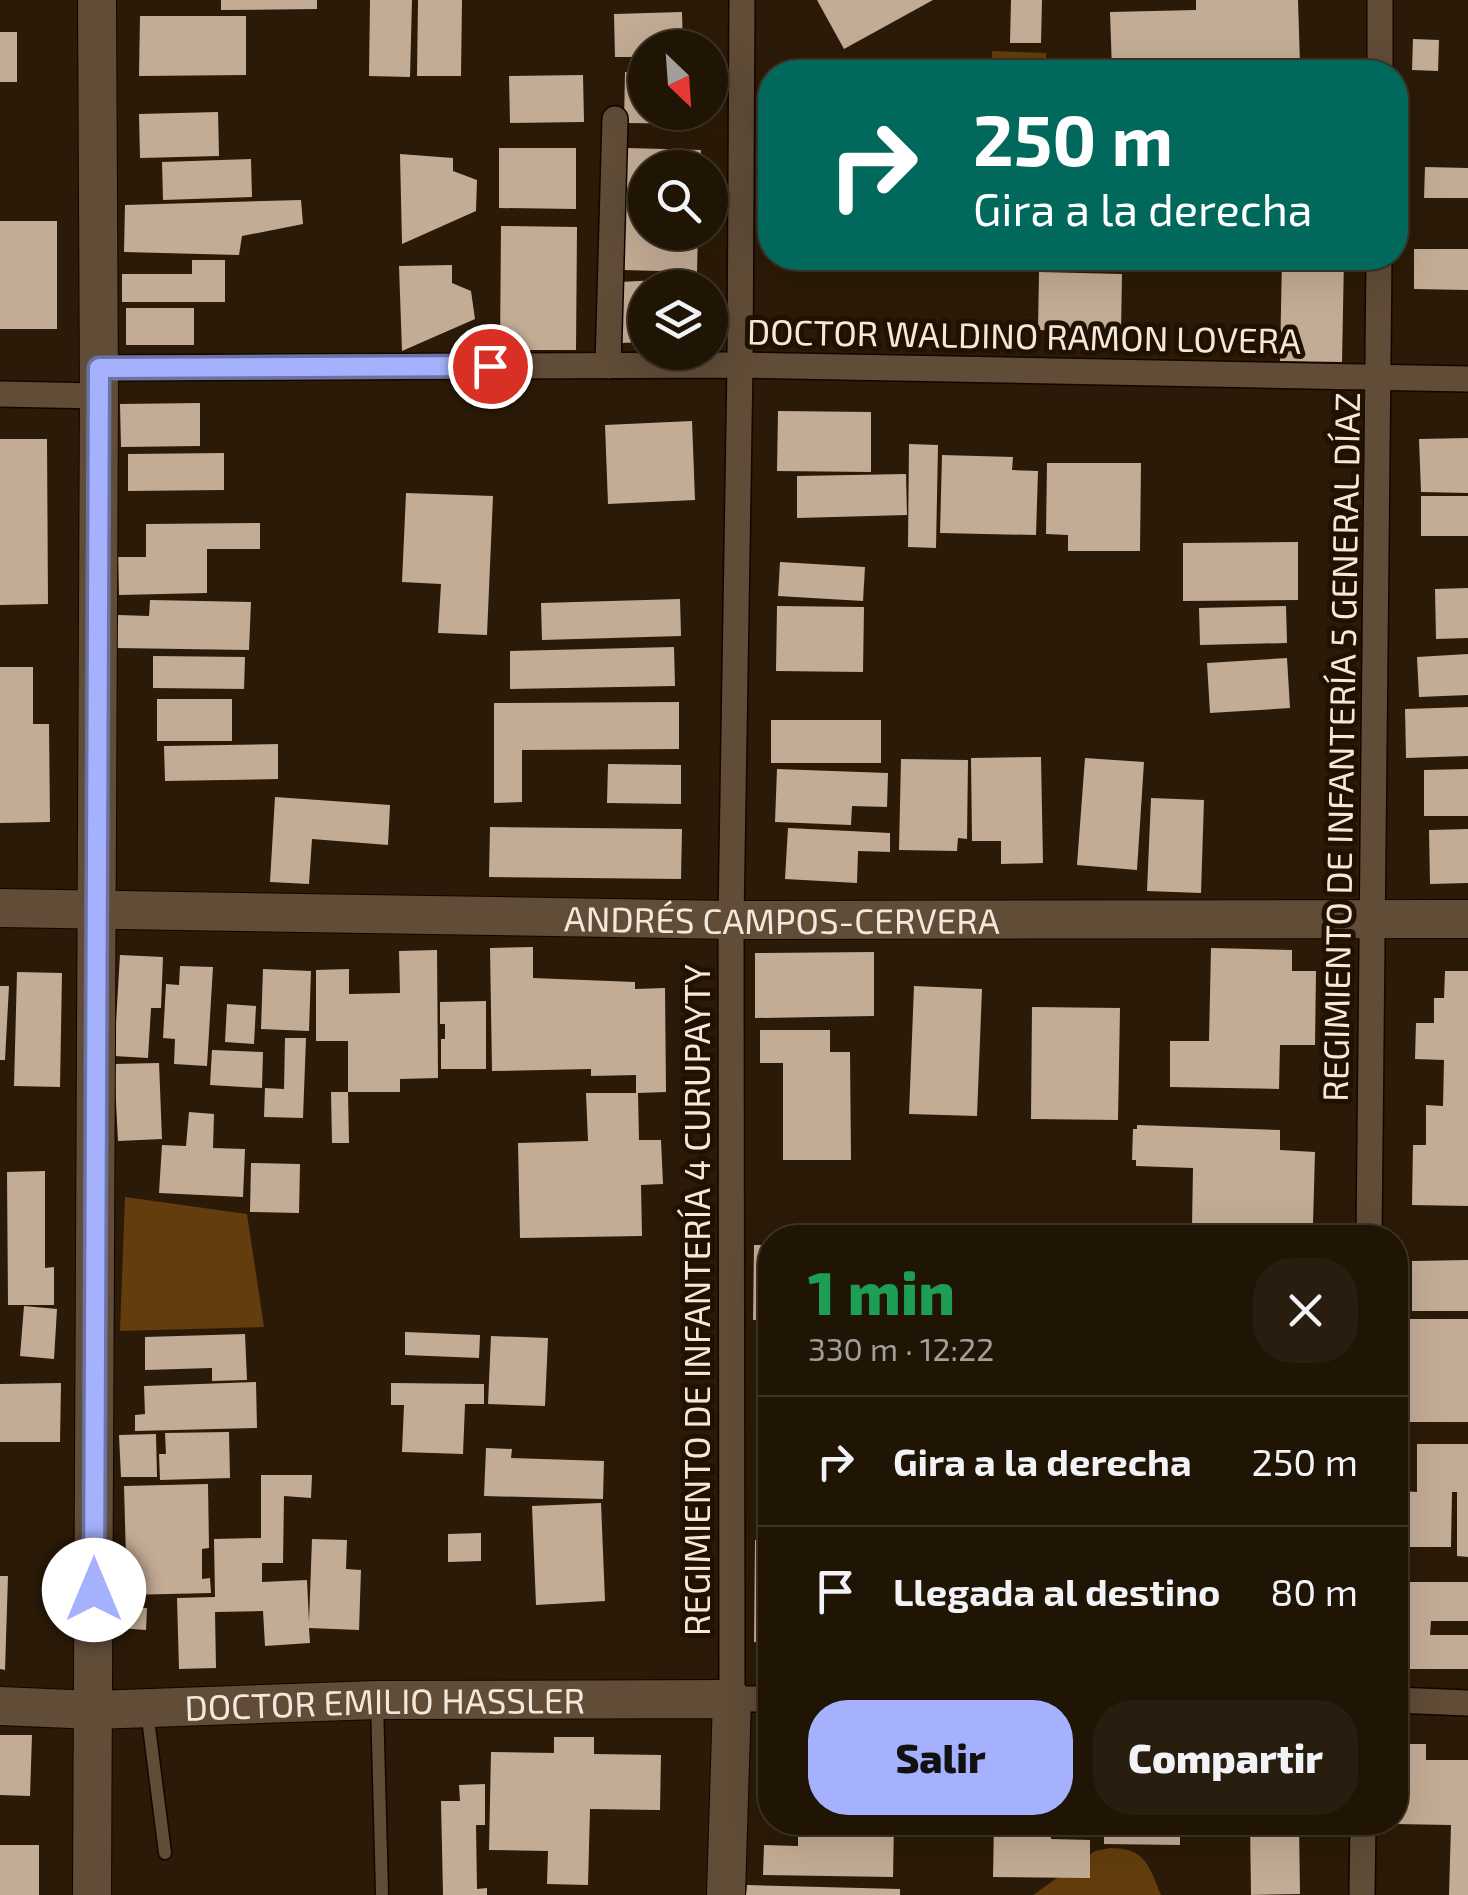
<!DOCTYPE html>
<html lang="es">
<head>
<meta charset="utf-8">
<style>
	body { margin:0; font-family:"Exo 2",sans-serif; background:#281d0f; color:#f1f3f6; height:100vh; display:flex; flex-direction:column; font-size:38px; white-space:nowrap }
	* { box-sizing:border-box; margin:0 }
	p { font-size:32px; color:#a29e9a }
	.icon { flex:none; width:55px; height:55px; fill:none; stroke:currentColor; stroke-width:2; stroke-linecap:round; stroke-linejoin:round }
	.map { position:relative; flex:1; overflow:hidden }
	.drawer { position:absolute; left:758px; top:1225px; width:650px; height:610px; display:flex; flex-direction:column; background:#201405; border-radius:40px; box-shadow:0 10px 40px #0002,0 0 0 2px #3d3327 }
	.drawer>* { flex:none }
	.banner { position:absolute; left:758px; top:60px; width:650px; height:210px; border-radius:40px; box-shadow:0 10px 40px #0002,0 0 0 2px #3d3327; background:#00695c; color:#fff; overflow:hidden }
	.needle { width:65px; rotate:155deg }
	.controls { position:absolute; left:628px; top:30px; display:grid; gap:20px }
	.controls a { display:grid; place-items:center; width:100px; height:100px; border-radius:50%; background:#201405; box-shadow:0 10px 40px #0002,0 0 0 2px #3d3327; font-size:50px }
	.pin { position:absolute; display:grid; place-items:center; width:85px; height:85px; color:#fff; margin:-42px; border:5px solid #fff; border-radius:50%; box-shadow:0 2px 10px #0007 }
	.me { position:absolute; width:110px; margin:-55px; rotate:0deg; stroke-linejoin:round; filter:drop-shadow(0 0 8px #0008) }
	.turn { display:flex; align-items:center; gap:35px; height:210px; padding:0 50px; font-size:45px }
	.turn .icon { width:130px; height:130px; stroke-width:2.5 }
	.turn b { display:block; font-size:70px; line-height:85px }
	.round { display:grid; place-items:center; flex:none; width:105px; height:105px; border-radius:40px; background:#281d0f }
	.summary { display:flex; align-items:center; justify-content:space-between; height:170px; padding:0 50px }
	h1 { font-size:60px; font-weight:800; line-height:75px; color:#1e9e55 }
	.primary-button { display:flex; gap:20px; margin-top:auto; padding:20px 50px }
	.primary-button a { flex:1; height:115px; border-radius:40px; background:#a5b1fc; color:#111; font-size:40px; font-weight:800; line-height:115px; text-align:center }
	.primary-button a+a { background:#281d0f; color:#f1f3f6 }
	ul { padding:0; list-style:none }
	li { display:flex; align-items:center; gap:30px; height:130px; padding:0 50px; border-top:2px solid #3d3327 }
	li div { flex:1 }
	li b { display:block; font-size:38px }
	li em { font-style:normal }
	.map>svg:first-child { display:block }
	.green { fill:#633d0d }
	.building { fill:#c3ac95 }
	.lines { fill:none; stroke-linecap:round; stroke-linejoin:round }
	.lane-casing { stroke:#130500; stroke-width:15 }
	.street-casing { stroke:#130500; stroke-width:28 }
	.secondary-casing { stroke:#130500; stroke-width:40 }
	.lane { stroke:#604c37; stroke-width:12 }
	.street { stroke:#604c37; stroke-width:25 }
	.secondary { stroke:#604c37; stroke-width:38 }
	.route-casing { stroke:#6b73a4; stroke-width:25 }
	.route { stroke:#a5b1fc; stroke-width:18 }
	.labels { text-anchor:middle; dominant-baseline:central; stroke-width:10; stroke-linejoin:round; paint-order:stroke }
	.street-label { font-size:35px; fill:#f4e8dc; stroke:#211101 }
</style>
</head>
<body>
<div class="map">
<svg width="1468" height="1895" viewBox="0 0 1468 1895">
	<rect width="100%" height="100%" fill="#2b1a07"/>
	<g class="green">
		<polygon points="992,51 1046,53 1046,72 991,72"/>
		<polygon points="125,1197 247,1214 264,1327 120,1331"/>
		<path d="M1110,1848C1146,1848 1149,1866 1161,1895H1033L1095,1851Z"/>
	</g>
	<g class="building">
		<polygon points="221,0 317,0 317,9 221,10"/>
		<polygon points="370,0 412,0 410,77 369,76"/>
		<polygon points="418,0 462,0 461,76 417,76"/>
		<polygon points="817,0 933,0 844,49"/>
		<polygon points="1011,0 1042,0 1041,43 1010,43"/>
		<polygon points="1196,0 1298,0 1300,64 1112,70 1110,12 1196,10"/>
		<polygon points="682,12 683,48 645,48 645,57 615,57 614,14"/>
		<polygon points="140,16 246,16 246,75 139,76"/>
		<rect x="0" y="32" width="17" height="50"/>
		<polygon points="1413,39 1439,40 1438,71 1412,70"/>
		<polygon points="625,72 645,72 645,112 700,112 700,124 624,123"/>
		<polygon points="583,75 584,122 510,123 509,76"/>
		<polygon points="218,112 219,156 140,158 139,114"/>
		<polygon points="499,148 576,148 576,209 499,208"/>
		<polygon points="627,148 701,150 700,168 645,168 645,232 698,232 697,272 623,270"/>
		<polygon points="400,154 453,158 453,171 477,180 476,211 402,244"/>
		<polygon points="251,159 252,197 163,200 162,162"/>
		<polygon points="1425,167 1468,168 1468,198 1424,198"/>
		<polygon points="301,200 303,224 242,236 239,255 124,252 125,205"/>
		<rect x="0" y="221" width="57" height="108"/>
		<polygon points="501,226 577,227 576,350 500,350"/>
		<polygon points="1414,249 1468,249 1468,290 1414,289"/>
		<polygon points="1282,258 1344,258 1342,362 1280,361"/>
		<polygon points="192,260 225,260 225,302 122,302 122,274 192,274"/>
		<polygon points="452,265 452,283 471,291 475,319 402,351 399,266"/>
		<polygon points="1039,272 1122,274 1121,332 1038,330"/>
		<polygon points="701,278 701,288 645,288 645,342 621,343 619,282"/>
		<rect x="126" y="308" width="68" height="37"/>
		<polygon points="200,403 200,446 121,447 120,404"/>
		<polygon points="778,411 871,412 871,472 777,471"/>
		<polygon points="692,421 695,500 608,504 605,425"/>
		<polygon points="1468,438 1468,493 1421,492 1419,439"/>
		<polygon points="0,439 47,439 48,604 0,605"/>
		<polygon points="909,444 938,445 936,548 908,547"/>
		<polygon points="224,453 224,490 128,491 128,454"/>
		<polygon points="942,455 1013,457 1012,470 1038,471 1036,535 940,533"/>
		<polygon points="1047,463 1141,463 1140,551 1068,551 1068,535 1046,534"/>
		<polygon points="906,474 907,515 797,518 797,476"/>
		<polygon points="406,493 493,496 487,635 438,633 441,584 402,582"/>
		<rect x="1421" y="496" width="47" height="40"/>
		<polygon points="260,523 260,549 207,549 207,593 119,595 118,557 146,557 146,524"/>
		<polygon points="1298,542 1298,600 1183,601 1183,543"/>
		<polygon points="780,562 865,567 863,601 778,596"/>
		<polygon points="1468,588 1468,638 1436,639 1435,589"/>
		<polygon points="680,599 681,636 542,640 541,603"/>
		<polygon points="150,600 251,602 249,650 116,648 118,615 149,616"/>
		<polygon points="777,606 864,607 863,672 776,671"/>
		<polygon points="1286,606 1287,643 1200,645 1199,608"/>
		<polygon points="674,647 675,686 510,689 510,651"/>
		<polygon points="1468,654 1468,695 1419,697 1417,657"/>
		<polygon points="153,656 245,657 244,689 153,688"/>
		<polygon points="1287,658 1290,708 1210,713 1207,663"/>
		<polygon points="0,667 33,667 33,724 49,724 50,822 0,823"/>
		<rect x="157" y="699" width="75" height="42"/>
		<polygon points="679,702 679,749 522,750 522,802 494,803 494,703"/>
		<polygon points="1468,707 1468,756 1406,758 1405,709"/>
		<rect x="771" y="720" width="110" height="43"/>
		<polygon points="278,744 278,779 165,781 164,746"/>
		<polygon points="1041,757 1043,863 1001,864 1001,841 972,841 971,758"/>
		<polygon points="1085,758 1144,762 1137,870 1077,865"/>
		<polygon points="901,759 968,760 967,839 958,838 957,851 899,850"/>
		<polygon points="608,764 681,765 681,804 607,803"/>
		<polygon points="777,769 888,773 887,807 852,806 851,825 775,822"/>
		<polygon points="1468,769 1468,816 1424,816 1424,770"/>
		<polygon points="275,797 390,805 388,845 312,839 309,884 270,882"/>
		<polygon points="1151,798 1204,800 1201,893 1147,891"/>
		<polygon points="490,827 682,829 681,879 489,877"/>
		<polygon points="788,828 890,833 890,852 858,851 857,883 785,879"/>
		<polygon points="1468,829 1468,883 1430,884 1429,830"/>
		<polygon points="533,947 533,978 635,982 635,989 665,988 666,1092 638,1093 639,1140 661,1140 663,1184 641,1185 642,1236 520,1238 518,1143 588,1141 586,1093 636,1093 636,1075 591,1076 591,1069 492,1071 490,948"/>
		<polygon points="1211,948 1292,950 1292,971 1316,971 1315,1045 1280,1045 1279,1089 1170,1087 1170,1041 1209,1041"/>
		<polygon points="437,950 438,1078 400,1079 400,1092 348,1092 348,1041 316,1041 316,970 349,969 349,994 400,993 399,951"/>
		<polygon points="874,952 874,1016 755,1018 755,953"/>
		<polygon points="120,955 163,957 161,1008 151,1008 148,1058 114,1056"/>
		<polygon points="180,966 213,967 207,1066 174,1064 175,1039 163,1038 166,984 179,985"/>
		<polygon points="263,969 311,971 309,1031 261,1029"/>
		<polygon points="1445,971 1468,971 1468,1206 1412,1205 1413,1145 1426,1145 1426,1105 1443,1106 1444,1060 1415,1059 1416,1023 1434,1023 1434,998 1444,998"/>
		<polygon points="17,972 62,973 60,1087 14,1086"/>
		<polygon points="0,986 9,986 5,1060 0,1060"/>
		<polygon points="914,986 982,989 977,1116 909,1114"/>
		<polygon points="486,1001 486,1069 441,1069 441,1039 445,1039 445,1024 440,1024 440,1002"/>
		<polygon points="227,1004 256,1006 254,1044 225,1042"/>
		<polygon points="1032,1007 1120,1008 1118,1120 1031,1119"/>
		<polygon points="760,1030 830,1030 830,1052 850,1052 851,1160 783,1160 783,1063 760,1063"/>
		<polygon points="285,1038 306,1038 303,1118 264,1117 265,1088 284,1089"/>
		<polygon points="212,1050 263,1052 262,1088 210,1085"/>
		<polygon points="159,1063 162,1139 118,1141 114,1064"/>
		<polygon points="331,1092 348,1092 349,1143 332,1143"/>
		<polygon points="189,1112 214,1114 213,1148 245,1149 243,1197 159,1193 162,1145 186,1146"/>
		<polygon points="1137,1125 1280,1130 1280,1150 1315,1152 1313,1224 1297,1224 1298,1238 1139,1238 1139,1226 1247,1230 1247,1227 1192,1226 1193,1168 1136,1166 1136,1160 1132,1160 1133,1129 1137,1129"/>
		<polygon points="251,1163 300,1164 299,1213 250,1212"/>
		<polygon points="45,1171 45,1268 54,1267 54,1305 8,1305 7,1172"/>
		<polygon points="754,1245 770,1245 770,1325 758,1324 758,1320 753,1320"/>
		<polygon points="1468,1260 1468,1311 1412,1311 1412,1261"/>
		<polygon points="24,1306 57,1309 54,1359 20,1356"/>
		<rect x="1405" y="1319" width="63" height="103"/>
		<polygon points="405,1332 480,1335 479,1358 405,1355"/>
		<polygon points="245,1334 247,1380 212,1381 212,1368 145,1370 145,1337"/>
		<polygon points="491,1336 548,1338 545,1406 488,1404"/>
		<polygon points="256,1382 257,1428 135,1431 135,1415 145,1414 144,1386"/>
		<polygon points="61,1383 60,1442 0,1442 0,1384"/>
		<polygon points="391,1383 484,1384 484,1404 465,1404 463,1454 402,1452 404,1405 391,1405"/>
		<polygon points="229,1432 230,1478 160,1480 159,1454 166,1454 165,1433"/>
		<polygon points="156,1434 157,1477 121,1477 119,1435"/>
		<polygon points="1417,1444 1468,1444 1468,1557 1457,1556 1457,1492 1452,1492 1451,1547 1402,1547 1402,1491 1417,1492"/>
		<polygon points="486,1448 512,1449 511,1458 604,1461 603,1499 484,1496"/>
		<polygon points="261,1475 312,1475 311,1498 284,1496 283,1563 262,1563 262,1582 307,1580 309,1622 312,1539 347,1540 346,1569 361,1570 359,1630 309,1628 310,1643 265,1646 263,1611 215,1612 216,1668 179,1669 177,1598 215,1597 214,1539 261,1538"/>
		<polygon points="208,1484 209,1548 202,1549 202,1579 210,1578 211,1593 127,1595 124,1486"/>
		<polygon points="601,1503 605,1601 536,1605 532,1506"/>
		<polygon points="481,1533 481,1561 448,1562 448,1534"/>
		<polygon points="755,1540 770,1540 770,1643 754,1642"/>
		<polygon points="0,1576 8,1576 5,1670 0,1669"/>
		<polygon points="1395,1582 1468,1582 1468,1621 1431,1621 1430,1635 1468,1635 1468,1669 1395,1669"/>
		<polygon points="120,1607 147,1608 146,1630 119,1628"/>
		<polygon points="0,1735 32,1735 30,1796 0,1795"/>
		<polygon points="554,1737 594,1737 594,1754 661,1755 660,1810 590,1809 588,1885 547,1884 548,1851 489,1850 491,1752 554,1753"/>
		<polygon points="1395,1744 1426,1744 1426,1760 1468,1760 1468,1895 1449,1895 1451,1825 1395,1824"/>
		<polygon points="485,1784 485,1825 476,1825 477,1889 487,1888 487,1895 443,1895 441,1801 460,1801 459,1785"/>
		<polygon points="798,1822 894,1822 893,1877 763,1875 764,1845 798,1846"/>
		<polygon points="994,1822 1027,1822 1027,1827 1045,1827 1045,1836 1051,1836 1051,1839 1090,1840 1090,1878 993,1877"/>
		<polygon points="1049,1822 1091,1822 1091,1835 1048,1834"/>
		<polygon points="1104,1822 1180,1822 1180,1845 1104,1844"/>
		<polygon points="1250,1822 1299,1822 1300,1894 1251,1895"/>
		<rect x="0" y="1845" width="39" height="50"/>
		<polygon points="747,1885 900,1889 900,1895 746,1895"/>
	</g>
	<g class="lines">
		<defs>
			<g id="lane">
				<polyline points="377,1702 382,1893"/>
				<polyline points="147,1711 165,1853"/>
			</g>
			<g id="street">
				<polyline points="742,0 740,365 731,920 732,1699 770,1699"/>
				<polyline points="1380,72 1380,0"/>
				<polyline points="608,366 615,119"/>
				<polyline points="99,368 740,365 1468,379"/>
				<polyline points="0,394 99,396"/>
				<polyline points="1369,1238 1379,258"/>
				<polyline points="1395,1700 1468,1703"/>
				<polyline points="1362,1895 1363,1822"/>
			</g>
			<g id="secondary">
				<path id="s1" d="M0,908L731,920L1468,919"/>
				<path id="s2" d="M0,1706L94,1710L377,1700L732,1699L726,1895"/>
				<polyline points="92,1895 99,396 97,0"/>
			</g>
		</defs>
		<use href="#lane" class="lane-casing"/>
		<use href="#street" class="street-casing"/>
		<use href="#secondary" class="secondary-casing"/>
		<use href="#lane" class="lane"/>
		<use href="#street" class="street"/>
		<use href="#secondary" class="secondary"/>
	</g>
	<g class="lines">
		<defs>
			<polyline id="route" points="94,1590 99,368 490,366"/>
		</defs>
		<use href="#route" class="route-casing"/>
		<use href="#route" class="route"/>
	</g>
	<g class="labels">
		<g class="street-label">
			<text transform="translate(1024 335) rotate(1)">DOCTOR WALDINO RAMON LOVERA</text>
			<text transform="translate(1340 747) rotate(-89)">REGIMIENTO DE INFANTERÍA 5 GENERAL DÍAZ</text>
			<text stroke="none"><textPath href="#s1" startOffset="782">ANDRÉS CAMPOS-CERVERA</textPath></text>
			<text transform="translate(696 1300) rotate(-90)">REGIMIENTO DE INFANTERÍA 4 CURUPAYTY</text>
			<text stroke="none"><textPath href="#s2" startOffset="385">DOCTOR EMILIO HASSLER</textPath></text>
		</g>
	</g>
</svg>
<div class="controls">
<a><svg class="needle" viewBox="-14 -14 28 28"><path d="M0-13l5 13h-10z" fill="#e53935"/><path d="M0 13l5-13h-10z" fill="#a29e9a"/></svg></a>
<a><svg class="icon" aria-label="search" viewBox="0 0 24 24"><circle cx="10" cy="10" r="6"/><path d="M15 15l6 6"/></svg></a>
<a><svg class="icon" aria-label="layers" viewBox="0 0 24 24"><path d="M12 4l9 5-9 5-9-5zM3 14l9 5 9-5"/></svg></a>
</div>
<div class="pin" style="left:490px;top:366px;background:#d93025"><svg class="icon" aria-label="arrive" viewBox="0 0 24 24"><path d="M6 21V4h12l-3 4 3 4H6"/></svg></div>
<svg class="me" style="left:94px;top:1590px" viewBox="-20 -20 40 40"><circle r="19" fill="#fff"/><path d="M0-13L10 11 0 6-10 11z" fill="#a5b1fc"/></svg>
<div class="banner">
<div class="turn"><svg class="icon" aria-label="right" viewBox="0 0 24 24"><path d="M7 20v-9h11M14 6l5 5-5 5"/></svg><div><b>250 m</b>Gira a la derecha</div></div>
</div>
<section class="drawer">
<div class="summary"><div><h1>1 min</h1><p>330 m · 12:22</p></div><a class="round"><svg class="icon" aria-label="close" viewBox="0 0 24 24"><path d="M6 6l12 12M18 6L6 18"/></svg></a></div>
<ul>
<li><svg class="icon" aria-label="right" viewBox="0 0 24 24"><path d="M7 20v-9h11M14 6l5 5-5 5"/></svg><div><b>Gira a la derecha</b></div><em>250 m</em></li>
<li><svg class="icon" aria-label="arrive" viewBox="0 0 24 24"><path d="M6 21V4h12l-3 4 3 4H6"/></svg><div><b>Llegada al destino</b></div><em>80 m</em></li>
</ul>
<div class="primary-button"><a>Salir</a><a>Compartir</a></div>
</section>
</div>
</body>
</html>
